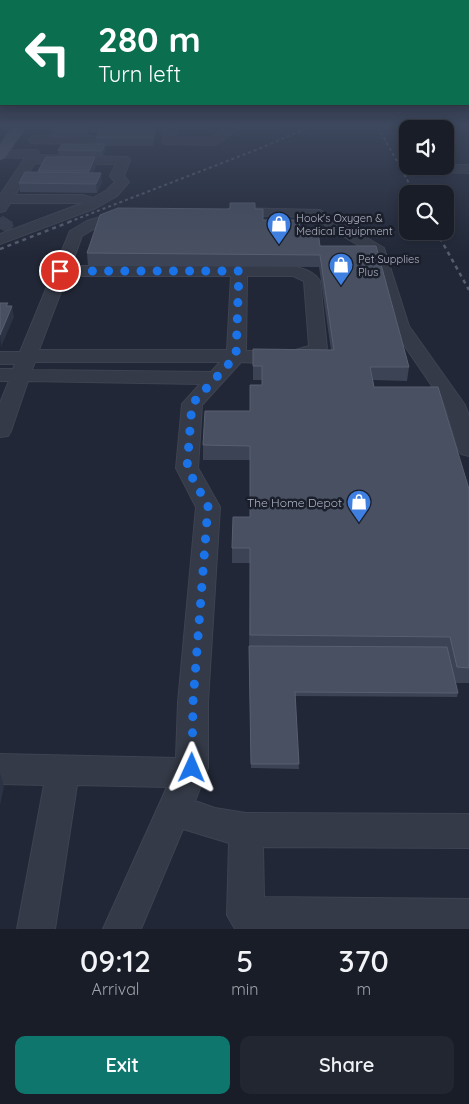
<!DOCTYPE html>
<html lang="en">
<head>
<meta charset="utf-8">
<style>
	body { margin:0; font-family:Quicksand,sans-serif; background:#222630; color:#f1f3f6; height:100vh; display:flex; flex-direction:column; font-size:19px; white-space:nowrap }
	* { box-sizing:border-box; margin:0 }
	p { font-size:16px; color:#9fa2a8 }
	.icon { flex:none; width:28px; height:28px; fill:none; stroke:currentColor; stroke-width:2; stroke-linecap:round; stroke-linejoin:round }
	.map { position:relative; height:929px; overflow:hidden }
	.details { display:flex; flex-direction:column; background:#191d28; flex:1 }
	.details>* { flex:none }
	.hud { position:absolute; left:0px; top:0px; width:470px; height:105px; box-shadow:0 2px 12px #0003,0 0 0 1px #373b45; background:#0b6e4f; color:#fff; overflow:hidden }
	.controls { position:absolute; left:399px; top:120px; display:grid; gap:10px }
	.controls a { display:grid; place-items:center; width:55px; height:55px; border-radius:10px; background:#191d28; box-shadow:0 2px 12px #0003,0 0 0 1px #373b45; font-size:25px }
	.pin { position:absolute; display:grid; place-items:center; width:42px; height:42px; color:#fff; margin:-21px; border:2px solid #fff; border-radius:50%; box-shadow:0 1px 5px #0007 }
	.me { position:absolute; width:55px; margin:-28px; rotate:1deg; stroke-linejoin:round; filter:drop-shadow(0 0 4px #0008) }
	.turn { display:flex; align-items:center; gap:18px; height:105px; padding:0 15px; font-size:22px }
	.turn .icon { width:65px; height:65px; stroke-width:2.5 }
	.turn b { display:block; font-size:35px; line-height:42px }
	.eta { display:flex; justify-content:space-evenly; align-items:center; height:85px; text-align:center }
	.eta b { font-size:30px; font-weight:600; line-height:35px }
	.button { display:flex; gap:10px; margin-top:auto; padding:10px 15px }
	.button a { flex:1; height:58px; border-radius:10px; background:#0f766e; color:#fff; font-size:20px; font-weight:600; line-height:58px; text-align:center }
	.button a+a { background:#222630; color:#f1f3f6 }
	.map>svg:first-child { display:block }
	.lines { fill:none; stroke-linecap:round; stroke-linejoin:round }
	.minor-tunnel-far1 { stroke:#363c4b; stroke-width:13; stroke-dasharray:13 6; stroke-linecap:butt }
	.minor-tunnel { stroke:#363c4b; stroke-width:16; stroke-dasharray:16 8; stroke-linecap:butt }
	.minor-casing { stroke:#3e4351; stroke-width:2 }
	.major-casing { stroke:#3e4351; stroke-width:1 }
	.minor { fill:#343a47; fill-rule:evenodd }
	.major { fill:#525867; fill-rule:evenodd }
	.rail-far1 { stroke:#565d6e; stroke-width:2; stroke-dasharray:3 3; stroke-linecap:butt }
	.rail { stroke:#565d6e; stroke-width:2.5; stroke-dasharray:4 4; stroke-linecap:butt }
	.wall { fill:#3c4355 }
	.shaded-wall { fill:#2c3344 }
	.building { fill:#485061; stroke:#585f71 }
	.route { stroke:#1a73e8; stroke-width:9; stroke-dasharray:0 16.2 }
	.labels { text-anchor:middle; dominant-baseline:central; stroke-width:5; stroke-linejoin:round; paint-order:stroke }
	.far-poi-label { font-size:11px; fill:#afb4c4; stroke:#1a1f2b; text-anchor:start }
	.poi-label { font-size:12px; fill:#afb4c4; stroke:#1a1f2b; text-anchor:end }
</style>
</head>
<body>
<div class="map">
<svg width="469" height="929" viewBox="0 0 469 929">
	<rect width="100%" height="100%" fill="#212736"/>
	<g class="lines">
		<polyline class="minor-tunnel-far1" points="6,222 8,219"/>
		<polyline class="minor-tunnel" points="2,230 7,221"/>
		<defs>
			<g id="minor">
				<polygon points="165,127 177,127 175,137 212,137 228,127 242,127 215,145 164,144 162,141"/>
				<polygon points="35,136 94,136 100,140 94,144 31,143 29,140 31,137"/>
				<path d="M34,150L38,151L39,155L128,157L130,160L124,176L129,182L117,196L96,208L0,244V234L83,203H10L5,211L0,212V195L25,158L0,157V151ZM35,163L116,164L110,176L115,182L107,190L93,198L83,195H15Z"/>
				<polygon points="446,165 469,165 469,173 441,172 440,169 441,166"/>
				<polygon points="233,208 320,210 384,248 409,326 465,405 469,416 469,456 461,454 458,449 445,405 391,326 371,253 312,217 228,215 226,212 228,209"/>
				<path d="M126,209L131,210L133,213L131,216L97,227L82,236L71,266H293C304,269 313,271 320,281L327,348C313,369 264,363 241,362L202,405L198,468L220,507L208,702V768L195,801L215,808L246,813L469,814V848L263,847L264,897L469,899V929H235L227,915L229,843L183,829L141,929H103L167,787L77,785L55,929H17L44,785L0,784V754L176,758L178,702L196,507L176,468L182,404L200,384L28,381L11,431L8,436L0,437V403L9,381H0V369H13L15,364H0V352H20L70,231L87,221ZM67,276H231L227,350H39ZM247,276H293L304,281L309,346L292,351H246ZM35,362H220L211,372L32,370Z"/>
			</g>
			<polygon id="major" points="12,127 26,127 5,158 0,160 0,144"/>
		</defs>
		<use href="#minor" class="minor-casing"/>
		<use href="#major" class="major-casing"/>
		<use href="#minor" class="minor"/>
		<use href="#major" class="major"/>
		<g class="rail-far1">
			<polyline points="378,127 415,194"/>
			<polyline points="69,222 261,148 309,127"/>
		</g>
		<g class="rail">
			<polyline points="436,231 469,290"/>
			<polyline points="0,249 72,221"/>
		</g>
	</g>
	<g class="wall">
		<polygon points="51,127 156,127 156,134 153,146 105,146 106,150 103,156 59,156 58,150 96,144 96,138 98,133 90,133 88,137 52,137 51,129"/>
		<polygon points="95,157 96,165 93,173 102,182 97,193 20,192 19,183 38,172 38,171"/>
		<polygon points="255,209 263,220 300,231 320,246 409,367 407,381 373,380 374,387 469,489 469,683 455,683 458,693 457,697 295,696 299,769 251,768 249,650 250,563 232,563 232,548 250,517 250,460 203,460 203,445 250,411 262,385 262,380 253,380 253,349 331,350 319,267 88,266 87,253"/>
	</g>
	<g class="shaded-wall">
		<polygon points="88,127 89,127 90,133 88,137"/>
		<polygon points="155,127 156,134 153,146 153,138"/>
		<polygon points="105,144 106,150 103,156 102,151"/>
		<polygon points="95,157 96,165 90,180 89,171"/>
		<polygon points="101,173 102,182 97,193 96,184"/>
		<polygon points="8,303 9,313 12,306 14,317 1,347 0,335"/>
		<polygon points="0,773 4,787 0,805"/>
	</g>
	<g class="building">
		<polygon points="51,127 88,127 87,129 51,129"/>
		<polygon points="100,127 155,127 153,138 96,138"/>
		<polygon points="62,144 105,144 102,151 58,150"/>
		<polygon points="46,157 95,157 89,171 38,171"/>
		<polygon points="25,172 101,173 96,184 19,183"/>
		<polygon points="230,203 255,203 255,209 263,209 263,220 299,220 300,231 318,231 320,246 376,246 409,367 370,367 374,387 438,387 469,489 469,668 457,667 450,637 250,635 250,548 232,548 233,517 250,517 250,446 203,445 205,411 250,411 250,385 262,385 262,366 253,366 253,349 334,350 320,255 87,253 100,215 118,208 230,209"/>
		<polygon points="0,303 8,303 6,306 12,306 0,335"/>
		<polygon points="249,646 447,647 458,693 295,692 299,764 251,764"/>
	</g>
	<linearGradient id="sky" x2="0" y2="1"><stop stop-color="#12151e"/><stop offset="0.49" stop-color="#3d475d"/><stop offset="1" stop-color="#3d475d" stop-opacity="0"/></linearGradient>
	<rect width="469" height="257" fill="url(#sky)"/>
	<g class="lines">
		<polyline class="route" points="60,271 239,271 236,356 192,404 187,468 208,506 193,702 192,768"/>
	</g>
	<defs>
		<symbol id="shop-pin" viewBox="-11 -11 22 30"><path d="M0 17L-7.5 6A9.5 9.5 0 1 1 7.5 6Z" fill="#3f7fe0" stroke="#1a1f2b"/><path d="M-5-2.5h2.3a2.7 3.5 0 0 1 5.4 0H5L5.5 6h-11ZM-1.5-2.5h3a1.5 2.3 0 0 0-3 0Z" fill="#fff"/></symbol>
	</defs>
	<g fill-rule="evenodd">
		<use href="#shop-pin" x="265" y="210" width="28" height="38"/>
		<use href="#shop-pin" x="327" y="251" width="28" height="38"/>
		<use href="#shop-pin" x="345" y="488" width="28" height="38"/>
	</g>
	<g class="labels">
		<g class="far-poi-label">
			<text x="296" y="218">Hook's Oxygen &amp;<tspan x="296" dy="13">Medical Equipment</tspan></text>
			<text x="358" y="259">Pet Supplies<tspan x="358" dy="13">Plus</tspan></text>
		</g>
		<g class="poi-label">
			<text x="342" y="502">The Home Depot</text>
		</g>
	</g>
</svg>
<div class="controls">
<a><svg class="icon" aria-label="sound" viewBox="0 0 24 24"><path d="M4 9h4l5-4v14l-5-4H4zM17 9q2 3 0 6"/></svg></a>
<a><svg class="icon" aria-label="search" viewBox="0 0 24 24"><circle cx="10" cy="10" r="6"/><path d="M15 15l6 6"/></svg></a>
</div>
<div class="pin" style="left:60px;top:271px;background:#d93025"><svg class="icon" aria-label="arrive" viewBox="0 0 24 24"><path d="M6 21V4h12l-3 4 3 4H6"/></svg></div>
<svg class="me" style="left:192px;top:768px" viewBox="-20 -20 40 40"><path d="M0-17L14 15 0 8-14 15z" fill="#1a73e8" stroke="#fff" stroke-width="4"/></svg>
<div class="hud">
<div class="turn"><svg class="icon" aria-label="left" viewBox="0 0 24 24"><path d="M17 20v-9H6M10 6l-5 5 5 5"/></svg><div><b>280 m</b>Turn left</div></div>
</div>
</div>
<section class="details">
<div class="eta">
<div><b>09:12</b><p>Arrival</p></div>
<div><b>5</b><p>min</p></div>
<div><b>370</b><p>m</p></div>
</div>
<div class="button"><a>Exit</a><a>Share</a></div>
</section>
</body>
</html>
